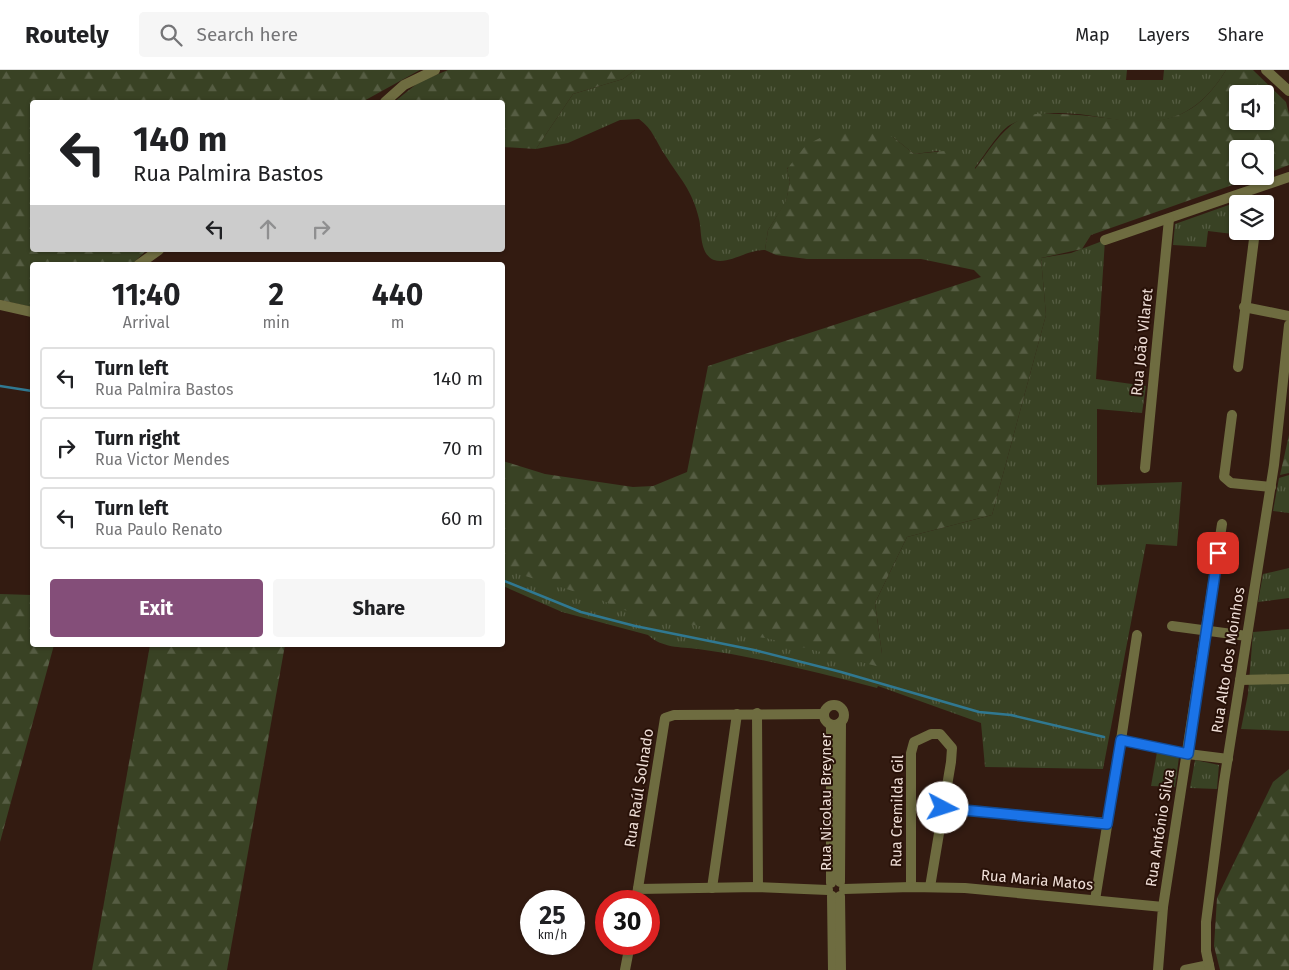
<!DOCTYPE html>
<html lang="en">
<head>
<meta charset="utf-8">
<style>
	body { margin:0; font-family:"Fira Sans",sans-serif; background:#f6f6f6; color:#202124; height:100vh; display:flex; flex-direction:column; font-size:19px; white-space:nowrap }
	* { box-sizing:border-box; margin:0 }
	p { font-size:16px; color:#757577 }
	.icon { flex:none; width:28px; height:28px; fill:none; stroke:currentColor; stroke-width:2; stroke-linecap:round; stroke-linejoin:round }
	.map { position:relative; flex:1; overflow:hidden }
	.panel { position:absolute; left:30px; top:192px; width:475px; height:385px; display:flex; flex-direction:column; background:#fff; border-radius:5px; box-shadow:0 1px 4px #0004 }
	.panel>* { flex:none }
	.banner { position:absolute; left:30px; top:30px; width:475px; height:152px; border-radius:5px; box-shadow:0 1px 4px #0004; background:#fff; color:#202124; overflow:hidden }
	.tools { position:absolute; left:1229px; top:15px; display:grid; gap:10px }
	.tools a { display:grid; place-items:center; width:45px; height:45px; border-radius:5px; background:#fff; box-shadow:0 1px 4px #0004; font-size:25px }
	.speed { position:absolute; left:520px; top:820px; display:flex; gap:10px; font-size:25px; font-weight:700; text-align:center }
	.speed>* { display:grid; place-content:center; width:65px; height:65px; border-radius:50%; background:#fff; box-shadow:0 1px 4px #0004; line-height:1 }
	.speed small { font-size:12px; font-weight:400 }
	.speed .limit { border:8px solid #d22; background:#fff; color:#111 }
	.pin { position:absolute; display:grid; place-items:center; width:42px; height:42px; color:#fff; margin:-21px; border-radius:10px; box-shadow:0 2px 8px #0006 }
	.me { position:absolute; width:55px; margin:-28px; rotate:95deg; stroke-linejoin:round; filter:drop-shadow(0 0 4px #0008) }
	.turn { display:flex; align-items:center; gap:18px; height:105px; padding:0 20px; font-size:22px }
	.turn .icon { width:65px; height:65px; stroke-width:2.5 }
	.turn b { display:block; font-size:35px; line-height:42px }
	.lanes { display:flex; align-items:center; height:48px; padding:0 20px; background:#0003; justify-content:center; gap:25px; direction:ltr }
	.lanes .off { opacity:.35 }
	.eta { display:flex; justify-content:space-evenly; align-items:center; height:85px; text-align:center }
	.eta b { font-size:30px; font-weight:700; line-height:35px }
	.button { display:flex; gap:10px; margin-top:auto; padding:10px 20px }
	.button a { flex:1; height:58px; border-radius:5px; background:#844e79; color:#fff; font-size:20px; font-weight:700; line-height:58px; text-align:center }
	.button a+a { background:#f6f6f6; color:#202124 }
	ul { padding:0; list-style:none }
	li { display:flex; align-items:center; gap:15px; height:62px; margin:0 10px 8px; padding:0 10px; border:2px solid #e0e0e0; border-radius:5px }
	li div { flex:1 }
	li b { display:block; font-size:19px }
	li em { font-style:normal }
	header { display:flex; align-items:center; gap:30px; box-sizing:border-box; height:70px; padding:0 25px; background:#fff; border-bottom:1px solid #e0e0e0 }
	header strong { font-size:24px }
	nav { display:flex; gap:28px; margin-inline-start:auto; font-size:18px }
	.search { width:350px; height:45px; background:#f6f6f6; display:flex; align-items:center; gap:12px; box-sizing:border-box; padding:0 18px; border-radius:5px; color:#757577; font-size:19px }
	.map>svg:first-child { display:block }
	.grass { fill:url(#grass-tufts) }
	.forest { fill:url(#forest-firs); fill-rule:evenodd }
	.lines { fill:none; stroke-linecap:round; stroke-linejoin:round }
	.stream { stroke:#307891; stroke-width:2.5 }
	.minor { stroke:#6e6c40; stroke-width:10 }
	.route-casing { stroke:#114b97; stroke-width:12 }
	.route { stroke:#1a73e8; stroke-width:9 }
	.labels { text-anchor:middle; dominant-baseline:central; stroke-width:4; stroke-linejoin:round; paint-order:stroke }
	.street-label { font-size:15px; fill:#eeddd6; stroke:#281108 }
</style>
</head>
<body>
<header>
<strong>Routely</strong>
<div class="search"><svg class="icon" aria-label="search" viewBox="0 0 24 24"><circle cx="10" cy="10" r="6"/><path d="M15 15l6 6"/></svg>Search here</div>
<nav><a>Map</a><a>Layers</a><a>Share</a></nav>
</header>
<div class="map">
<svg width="1289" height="900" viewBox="0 0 1289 900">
	<defs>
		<pattern id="grass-tufts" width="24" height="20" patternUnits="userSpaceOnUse" patternTransform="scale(1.25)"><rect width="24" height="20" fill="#394224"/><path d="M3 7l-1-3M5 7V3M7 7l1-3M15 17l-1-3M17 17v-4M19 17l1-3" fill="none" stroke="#565d43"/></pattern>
		<pattern id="forest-firs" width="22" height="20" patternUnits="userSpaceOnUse" patternTransform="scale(1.25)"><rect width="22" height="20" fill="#394224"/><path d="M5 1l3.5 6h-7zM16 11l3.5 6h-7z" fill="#565d43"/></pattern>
	</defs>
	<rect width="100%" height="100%" fill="#331b11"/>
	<g class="grass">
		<path d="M635,0H1127L1126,10H1163L1164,0H1226C1163,103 1085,13 1010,55C999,61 983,88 974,99L938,81L914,84L893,67L787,98L790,112L786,132L768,160L765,180C748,179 729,195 714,190C699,184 702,161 699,149C692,119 680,109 665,85C656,72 653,59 639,49L620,50L568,73L536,79L573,24L623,9Z"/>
		<polygon points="1254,126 1253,134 1238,134 1238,161 1244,161 1241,165 1208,161 1206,177 1173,175 1175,154"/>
		<path d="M1105,170L1096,309L1146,316L1142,343L1097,339V415L1182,412L1177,476L1146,474L1103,699L985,697L981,653L878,616L877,618C818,603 759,587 698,579C680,577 662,578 648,565L562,542L503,516V497L882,584L875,533L907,467L992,445L1046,245L1041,188L1071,183Z"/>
		<polygon points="1289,405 1289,443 1273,441 1279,408"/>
		<polygon points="1289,498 1289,528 1258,532 1263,504"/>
		<polygon points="1289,559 1289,661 1241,659 1248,624 1253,562"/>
		<polygon points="1157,682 1179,687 1175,717 1151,716"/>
		<polygon points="1195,690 1219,695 1217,719 1190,718"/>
	</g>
	<g class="forest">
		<polygon points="0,0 420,0 362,32 32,32 32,180 147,180 131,195 32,195 32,237 0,230"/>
		<polygon points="448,0 635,0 623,9 573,24 536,79 503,77 502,32 394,32 419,12"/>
		<path d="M1226,0H1253L1286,32L1289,44V95L1265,104V79H1238V106H1258L1091,165L1082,179L1041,188L1046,245L992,445L907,467L875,533L882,584L880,597L770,569L634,544L601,530L503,499V391L545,404L633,417L653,416L687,402L708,296L981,207L974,200L921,189H807L776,185L765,180L768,160L786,131L790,112L787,99L806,75L834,61L872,59L893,67L914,84L954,80L973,88L975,99C990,80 1002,57 1025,47C1035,42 1048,44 1059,44C1129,45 1180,76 1226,0ZM1238,24H1265V51H1238Z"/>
		<polygon points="1289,365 1289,403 1280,405"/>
		<polygon points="0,524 32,525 32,575 54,575 0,772"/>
		<polygon points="150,575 285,575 227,900 92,900"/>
		<polygon points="1289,699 1289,900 1220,900 1214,876 1217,828 1273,712"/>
	</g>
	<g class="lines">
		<g class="stream">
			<polyline points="0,316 32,321"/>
			<polyline points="502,510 581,542 635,556 754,580 841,602 979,642 1011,645 1104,667"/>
		</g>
		<g class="minor">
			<polyline points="1266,0 1289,21"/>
			<polyline points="385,32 404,15 435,0"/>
			<polyline points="1105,170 1289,107"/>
			<polyline points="138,195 159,180"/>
			<polyline points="0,235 32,242"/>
			<polyline points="1244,237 1289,246"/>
			<polyline points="1238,297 1255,161"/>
			<polyline points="1232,345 1224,407 1231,413 1271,417"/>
			<polyline points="1145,398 1169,149"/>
			<polyline points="1172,556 1247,566"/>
			<polyline points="1137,565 1121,670 1188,684 1228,689"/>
			<polyline points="1240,610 1289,609"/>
			<circle cx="834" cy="645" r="10"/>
			<polyline points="757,643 758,817"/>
			<polyline points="943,738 1107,753"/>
			<polyline points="840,812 841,652"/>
			<polyline points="831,813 831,655"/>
			<polyline points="911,817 911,683 914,672 931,664 940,664 952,678 951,692 930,817"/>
			<polyline points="712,818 737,644"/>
			<polyline points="638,819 758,817 828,820"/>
			<polyline points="844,819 911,817 965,818 1163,837 1158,900"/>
			<polyline points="832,826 833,900"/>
			<polyline points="840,826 841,900"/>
			<polyline points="1095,830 1121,670"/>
			<polyline points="636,831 665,648 674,645 824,644"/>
			<polyline points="1163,837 1222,454"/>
			<polyline points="625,900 630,874"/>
			<polyline points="1185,900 1209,895"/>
			<polyline points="1210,900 1206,881 1206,852 1224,712 1274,395 1289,255"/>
		</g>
	</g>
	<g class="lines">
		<defs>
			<polyline id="route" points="943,738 1107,754 1121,670 1188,684 1218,483"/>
		</defs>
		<use href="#route" class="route-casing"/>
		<use href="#route" class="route"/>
	</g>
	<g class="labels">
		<g class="street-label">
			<text transform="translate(1142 272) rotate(-84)">Rua João Vilaret</text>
			<text transform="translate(1228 590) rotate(-81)">Rua Alto dos Moinhos</text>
			<text transform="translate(639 718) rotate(-81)">Rua Raúl Solnado</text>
			<text transform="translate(826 732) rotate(-90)">Rua Nicolau Breyner</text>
			<text transform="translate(897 741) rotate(-89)">Rua Cremilda Gil</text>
			<text transform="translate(1160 758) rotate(-81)">Rua António Silva</text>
			<text transform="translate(1037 810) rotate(5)">Rua Maria Matos</text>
		</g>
	</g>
</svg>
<div class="tools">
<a><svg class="icon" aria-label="sound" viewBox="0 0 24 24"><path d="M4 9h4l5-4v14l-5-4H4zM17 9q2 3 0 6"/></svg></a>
<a><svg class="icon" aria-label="search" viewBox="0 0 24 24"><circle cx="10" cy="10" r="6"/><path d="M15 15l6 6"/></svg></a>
<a><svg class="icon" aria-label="layers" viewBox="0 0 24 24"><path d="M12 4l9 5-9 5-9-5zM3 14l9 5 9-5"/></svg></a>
</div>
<div class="speed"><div>25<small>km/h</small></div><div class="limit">30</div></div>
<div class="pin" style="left:1218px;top:483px;background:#d93025"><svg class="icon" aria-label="arrive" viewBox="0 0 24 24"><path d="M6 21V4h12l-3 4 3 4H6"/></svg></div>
<svg class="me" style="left:943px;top:738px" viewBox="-20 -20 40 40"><circle r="19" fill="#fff"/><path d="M0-13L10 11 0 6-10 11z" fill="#1a73e8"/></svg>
<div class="banner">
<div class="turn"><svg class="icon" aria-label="left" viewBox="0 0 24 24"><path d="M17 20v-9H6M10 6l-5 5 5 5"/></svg><div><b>140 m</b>Rua Palmira Bastos</div></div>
<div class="lanes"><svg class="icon" aria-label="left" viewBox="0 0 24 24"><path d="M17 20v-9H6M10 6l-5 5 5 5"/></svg><svg class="icon off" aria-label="ahead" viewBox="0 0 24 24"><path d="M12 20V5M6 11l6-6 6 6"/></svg><svg class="icon off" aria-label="right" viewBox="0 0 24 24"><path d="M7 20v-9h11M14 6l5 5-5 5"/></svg></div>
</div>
<section class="panel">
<div class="eta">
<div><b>11:40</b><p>Arrival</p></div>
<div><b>2</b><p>min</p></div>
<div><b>440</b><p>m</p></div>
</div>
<ul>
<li><svg class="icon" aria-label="left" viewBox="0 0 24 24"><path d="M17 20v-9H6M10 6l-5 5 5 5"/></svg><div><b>Turn left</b><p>Rua Palmira Bastos</p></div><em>140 m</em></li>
<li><svg class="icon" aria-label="right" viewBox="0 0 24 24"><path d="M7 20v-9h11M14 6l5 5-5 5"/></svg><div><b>Turn right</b><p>Rua Victor Mendes</p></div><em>70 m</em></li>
<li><svg class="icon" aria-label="left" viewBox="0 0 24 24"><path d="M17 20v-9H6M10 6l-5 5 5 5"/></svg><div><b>Turn left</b><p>Rua Paulo Renato</p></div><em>60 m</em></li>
</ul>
<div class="button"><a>Exit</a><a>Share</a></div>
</section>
</div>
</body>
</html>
